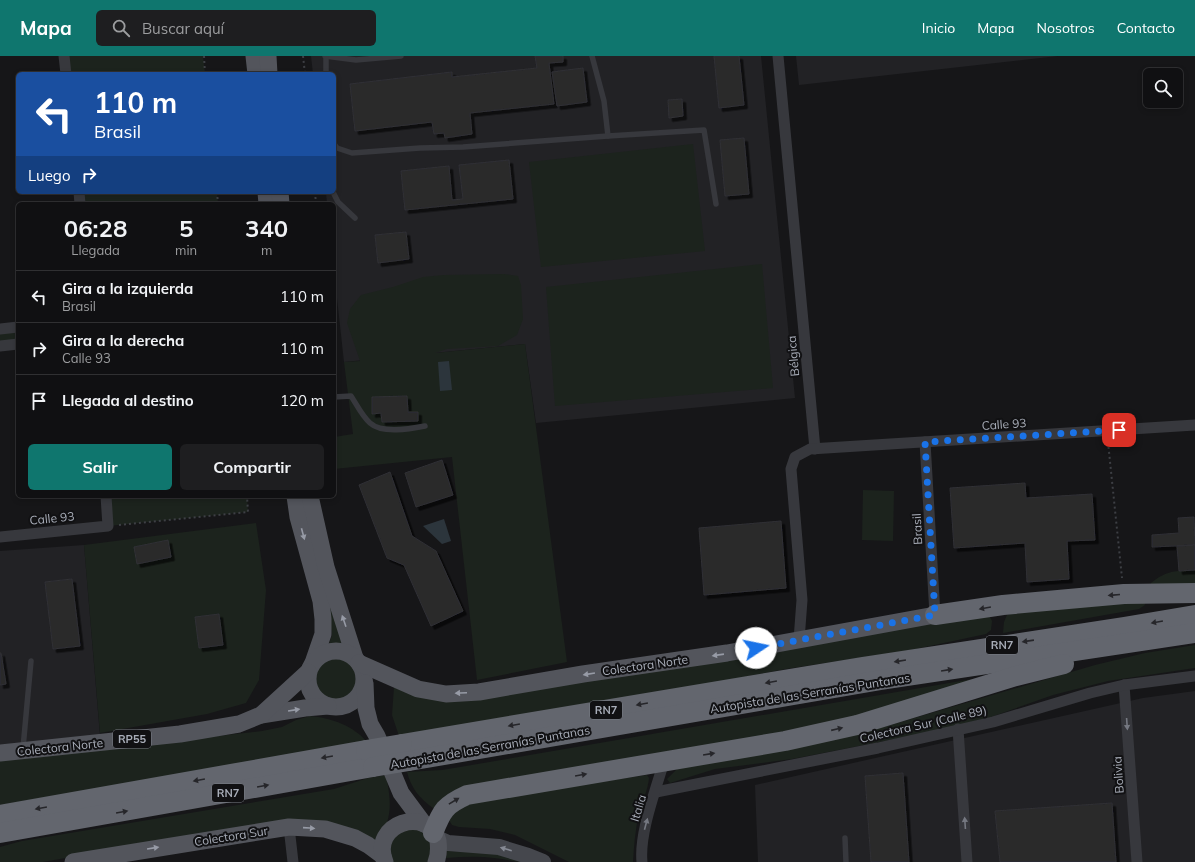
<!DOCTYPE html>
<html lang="es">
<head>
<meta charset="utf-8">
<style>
	body { margin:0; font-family:Mulish,sans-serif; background:#1e1e20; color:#f1f3f6; height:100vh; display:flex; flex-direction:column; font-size:15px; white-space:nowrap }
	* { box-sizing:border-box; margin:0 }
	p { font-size:13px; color:#9c9d9f }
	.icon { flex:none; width:22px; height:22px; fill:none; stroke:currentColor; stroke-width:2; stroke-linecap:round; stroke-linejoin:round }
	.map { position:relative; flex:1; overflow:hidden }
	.sheet { position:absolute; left:16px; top:146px; width:320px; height:296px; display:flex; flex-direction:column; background:#101012; border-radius:6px; box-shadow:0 2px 6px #0003,0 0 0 1px #303032 }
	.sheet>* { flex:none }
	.guide { position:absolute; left:16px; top:16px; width:320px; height:122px; border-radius:6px; box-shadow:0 2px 6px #0003,0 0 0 1px #303032; background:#1a4fa0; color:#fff; overflow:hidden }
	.buttons { position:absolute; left:1143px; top:12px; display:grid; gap:8px }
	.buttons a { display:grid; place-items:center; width:40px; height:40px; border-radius:6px; background:#101012; box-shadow:0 2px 6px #0003,0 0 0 1px #303032; font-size:20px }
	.pin { position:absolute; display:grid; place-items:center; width:34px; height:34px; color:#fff; margin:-17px; border-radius:8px; box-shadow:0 2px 6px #0006 }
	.me { position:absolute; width:44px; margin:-22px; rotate:79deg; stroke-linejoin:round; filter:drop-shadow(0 0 3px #0008) }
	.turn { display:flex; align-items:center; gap:14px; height:84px; padding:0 12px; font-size:18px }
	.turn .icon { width:52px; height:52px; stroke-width:2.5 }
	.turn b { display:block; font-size:28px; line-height:34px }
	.then { display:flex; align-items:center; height:38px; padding:0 12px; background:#0003; gap:8px; font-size:15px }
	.eta { display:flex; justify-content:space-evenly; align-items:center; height:68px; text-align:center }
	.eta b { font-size:24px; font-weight:700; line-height:28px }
	.primary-button { display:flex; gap:8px; margin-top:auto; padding:8px 12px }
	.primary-button a { flex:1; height:46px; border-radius:6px; background:#0f766e; color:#fff; font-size:16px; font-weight:700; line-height:46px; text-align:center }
	.primary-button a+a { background:#1e1e20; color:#f1f3f6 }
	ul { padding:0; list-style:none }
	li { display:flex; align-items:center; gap:12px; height:52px; padding:0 12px; border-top:1px solid #303032 }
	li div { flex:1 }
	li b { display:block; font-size:15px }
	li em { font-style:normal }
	header { display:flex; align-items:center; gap:24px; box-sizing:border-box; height:56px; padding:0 20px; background:#0f766e; color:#fff }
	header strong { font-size:19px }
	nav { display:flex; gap:22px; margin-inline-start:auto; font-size:14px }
	.search { width:280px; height:36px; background:#1e1e20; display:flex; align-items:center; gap:10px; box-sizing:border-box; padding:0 14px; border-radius:6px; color:#9c9d9f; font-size:15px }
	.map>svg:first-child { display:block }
	.built { fill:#222225 }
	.green { fill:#1c231d }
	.water { fill:#2c353c }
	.building { fill:#29292c; stroke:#303034; filter:url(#shadow) }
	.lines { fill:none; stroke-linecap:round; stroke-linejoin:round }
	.path { stroke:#3d3f44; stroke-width:2; stroke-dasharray:2 3; stroke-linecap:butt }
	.lane { stroke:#37383d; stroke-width:5.5 }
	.street { stroke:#37383d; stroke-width:11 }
	.secondary { stroke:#45474d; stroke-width:16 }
	.primary { stroke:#53555c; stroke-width:17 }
	.highway { stroke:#63666e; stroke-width:20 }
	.highway-bridge { stroke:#63666e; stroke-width:20 }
	.oneway { fill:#979ba6 }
	.oneway2 { fill:#26262a }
	.oneway3 { fill:#757881 }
	.oneway4 { fill:#858993 }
	.route { stroke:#1a73e8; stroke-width:7; stroke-dasharray:0 12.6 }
	.labels { text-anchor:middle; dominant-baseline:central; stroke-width:4; stroke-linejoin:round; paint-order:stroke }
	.shield { fill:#111113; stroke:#7b7e86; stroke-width:1 }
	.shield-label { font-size:11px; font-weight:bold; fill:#a8adb8 }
	.street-label { font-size:12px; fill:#a8adb8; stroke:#111113 }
</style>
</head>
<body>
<header>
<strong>Mapa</strong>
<div class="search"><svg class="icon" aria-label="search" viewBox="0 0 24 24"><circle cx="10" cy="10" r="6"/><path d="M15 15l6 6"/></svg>Buscar aquí</div>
<nav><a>Inicio</a><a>Mapa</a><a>Nosotros</a><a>Contacto</a></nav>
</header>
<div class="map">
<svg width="1195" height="806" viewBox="0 0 1195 806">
	<defs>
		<filter id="shadow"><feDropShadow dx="3.5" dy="3.5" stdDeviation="0" flood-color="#0009"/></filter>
	</defs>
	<rect width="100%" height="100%" fill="#161618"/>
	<g class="built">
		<polygon points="311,0 761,0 795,342 536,367 525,288 344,306 334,215 334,148 327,148 326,136 334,136 334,18 313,18"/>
		<polygon points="796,0 1058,0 799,29"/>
		<polygon points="84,489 100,680 0,690 0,495"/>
		<polygon points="1195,635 1195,806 758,806 755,729 1143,642"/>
	</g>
	<g class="green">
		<polygon points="64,0 203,0 205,18 66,18"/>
		<polygon points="693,88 705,195 541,211 529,106"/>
		<polygon points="79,136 217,136 218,148 80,148"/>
		<polygon points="762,208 773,332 555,350 546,231"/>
		<polygon points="504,218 518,220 521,229 523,263 517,279 498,290 447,293 435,297 525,288 567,606 477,624 452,401 334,413 334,381 353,378 344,306 360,305 347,267 350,253 361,239 393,231 423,221 444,219"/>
		<polygon points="18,275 18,284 0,286 0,277"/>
		<polygon points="863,434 894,435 893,485 862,484"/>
		<polygon points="106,440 247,440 248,456 108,470"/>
		<polygon points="256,467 266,534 259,624 246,647 207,658 100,677 84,489"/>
		<path d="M1195,514V530L1150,533L1151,527C1167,514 1175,515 1195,514Z"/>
		<polygon points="322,517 348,593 329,588 332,579"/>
		<polygon points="1144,545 1145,549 1139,553 1003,577 1004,566 1007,559 1014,557"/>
		<polygon points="989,559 992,565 991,574 986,578 911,594 786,613 638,641 399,680 392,659 394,631 418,641 799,588"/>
		<polygon points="1195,589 1195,612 1108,625 1053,639 988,662 931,676 792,703 715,713 670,727 667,723 678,712 887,670 1095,609 1145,597"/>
		<circle cx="336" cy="623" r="23"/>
		<path d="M1013,616L842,666L433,752C420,743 411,732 407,716L442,714L466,710Z"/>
		<path d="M310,660C332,662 354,670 368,687L0,749V704L262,675L282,671L296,664Z"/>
		<path d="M386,719C392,750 392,761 377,790L334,769L77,800L43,806H0V791L22,785L334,733L368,722Z"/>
		<path d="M647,719L649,722C648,734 642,746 639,758C635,774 634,790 633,806H569L515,779L490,773L459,771L452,769L449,764V760L466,745Z"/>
		<polygon points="399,773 422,773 432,785 429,806 391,806 389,784"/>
		<path d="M447,795L496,797L525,806C514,806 504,803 494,802C478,800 462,801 446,802Z"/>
	</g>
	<g class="water">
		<polygon points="449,305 452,334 440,335 438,306"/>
		<polygon points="444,463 451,485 442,488 423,470"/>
	</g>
	<g class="building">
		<polygon points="535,0 563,0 563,6 549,7 554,48 470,57 472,78 445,82 444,77 434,78 432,66 355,75 350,28 452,16 452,21 537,12"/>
		<polygon points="714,0 739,0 744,49 719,52"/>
		<polygon points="583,12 587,46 557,50 552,16"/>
		<polygon points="682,43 683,60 669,62 668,44"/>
		<polygon points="744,82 749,138 725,140 720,84"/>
		<polygon points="509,104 513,143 405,154 401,115 449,110 452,144 463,143 459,109"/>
		<polygon points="406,176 409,203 378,207 375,179"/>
		<polygon points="407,340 408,356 418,356 418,365 382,366 381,357 372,358 372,341"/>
		<polygon points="442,404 453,439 416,451 405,417"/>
		<polygon points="390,416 412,480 436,495 463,555 431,570 404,509 387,502 359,429"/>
		<polygon points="1025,427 1026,442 1092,438 1095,484 1067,485 1069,523 1027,526 1025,487 954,492 950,432"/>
		<polygon points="1194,461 1195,489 1152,491 1152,479 1179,477 1178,462"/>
		<polygon points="781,465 786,532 704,539 699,472"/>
		<polygon points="168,484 171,501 137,508 134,491"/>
		<polygon points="1195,489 1195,514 1179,515 1177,490"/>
		<polygon points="72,523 80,590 53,593 45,526"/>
		<polygon points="219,558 223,589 199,592 195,561"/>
		<polygon points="0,597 1,597 6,628 0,629"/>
		<polygon points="903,717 909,806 871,806 865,720"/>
		<polygon points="1112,747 1116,806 1000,806 995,755"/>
	</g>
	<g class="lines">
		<g class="path">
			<polyline points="204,0 205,18"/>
			<polyline points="303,0 305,18"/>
			<polyline points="217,136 218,148"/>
			<polyline points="315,136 316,148"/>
			<polyline points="1108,386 1122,522"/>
			<polyline points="119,469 248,456 247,440"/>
		</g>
		<g class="lane">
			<polyline points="325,0 356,4 401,0"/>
			<polyline points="326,0 326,18"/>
			<polyline points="592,0 604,45 608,80"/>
			<polyline points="334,88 337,92 352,97 420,92 463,91 608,80 704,74 716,148"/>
			<polyline points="333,136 338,146 355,162"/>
			<path d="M334,341L351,340C357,349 362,360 370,367C382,378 410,373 425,370"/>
			<polyline points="23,692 31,605"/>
			<polyline points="845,782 846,806"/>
		</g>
		<g class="street">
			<polyline points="64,0 66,18"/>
			<polyline points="778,0 815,393"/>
			<polyline points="79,136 80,148"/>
			<polyline points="0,273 18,271"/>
			<polyline points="0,290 18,288"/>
			<polyline points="925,386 935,559"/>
			<polyline points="0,481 108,470 106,440"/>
			<polyline points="799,584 802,544 791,413 795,401 810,393 1195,369"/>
			<polyline points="1124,629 1137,806"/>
			<polyline points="958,673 967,806"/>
			<polyline points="656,736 878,692 993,666 1090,637 1124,629 1195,620"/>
			<polyline points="289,771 293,806"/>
			<path d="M642,806C639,777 656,734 664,705"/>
		</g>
		<polyline class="secondary" points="437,782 448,787 499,791 528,800 543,806"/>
		<g class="primary">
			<polyline points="254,0 256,18"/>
			<polyline points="268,0 269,18"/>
			<polyline points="266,136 267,148"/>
			<polyline points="280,136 281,148"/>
			<polyline points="295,440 298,461 321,545 323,563 323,578 314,604"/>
			<polyline points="310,440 326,511 355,602"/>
			<circle cx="336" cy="623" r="28"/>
			<polyline points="359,607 418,633 446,638 479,636 583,618 727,597 935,559"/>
			<polyline points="365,627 366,652 370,668 377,680 401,737 424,768"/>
			<polyline points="261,659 305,652 328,650"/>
			<polyline points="0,697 180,678 239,668 261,659 308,616"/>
			<polyline points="73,806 289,771 325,773 355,782 368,789 383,800"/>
			<path d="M385,806C369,767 429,749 438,785C439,793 439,799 436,806"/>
		</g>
		<g class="highway">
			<polyline points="935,559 1003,549 1124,538 1195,537"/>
			<polyline points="402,688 862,611 1125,571 1195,559"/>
			<polyline points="409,705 881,624 1195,577"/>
			<polyline points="0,759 366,694"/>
			<polyline points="0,777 373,711"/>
			<path d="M433,777C442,754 445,749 467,739L785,685L857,669L1016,620L1064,608"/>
		</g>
		<g class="highway-bridge">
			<polyline points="366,694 402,688"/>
			<polyline points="373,711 409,705"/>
		</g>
	</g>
	<defs><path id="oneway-solid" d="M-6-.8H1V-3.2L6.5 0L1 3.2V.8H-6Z"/></defs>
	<g class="oneway">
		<use href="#oneway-solid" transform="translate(303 478) rotate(75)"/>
		<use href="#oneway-solid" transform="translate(344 565) rotate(-109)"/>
		<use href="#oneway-solid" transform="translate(718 599) rotate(172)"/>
		<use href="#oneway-solid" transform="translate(589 618) rotate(171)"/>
		<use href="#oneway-solid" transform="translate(461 637) rotate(177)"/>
		<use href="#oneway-solid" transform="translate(294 654) rotate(-9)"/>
		<use href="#oneway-solid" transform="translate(309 772) rotate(4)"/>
		<use href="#oneway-solid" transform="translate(153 792) rotate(-9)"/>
	</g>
	<g class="oneway2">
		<use href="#oneway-solid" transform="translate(1114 539) rotate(175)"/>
		<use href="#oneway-solid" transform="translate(985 552) rotate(170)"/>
		<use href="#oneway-solid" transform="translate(1157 566) rotate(170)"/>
		<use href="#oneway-solid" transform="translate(1028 585) rotate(172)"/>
		<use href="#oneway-solid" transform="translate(900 605) rotate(171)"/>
		<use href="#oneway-solid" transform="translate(947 614) rotate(-9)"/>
		<use href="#oneway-solid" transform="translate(771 626) rotate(170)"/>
		<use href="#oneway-solid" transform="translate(642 648) rotate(170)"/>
		<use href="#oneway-solid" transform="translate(514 669) rotate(170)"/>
		<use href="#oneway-solid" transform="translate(837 673) rotate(-13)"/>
		<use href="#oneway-solid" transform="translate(709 698) rotate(-9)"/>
		<use href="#oneway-solid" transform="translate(327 701) rotate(170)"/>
		<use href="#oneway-solid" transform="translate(581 719) rotate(-10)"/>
		<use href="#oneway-solid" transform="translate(199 724) rotate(170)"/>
		<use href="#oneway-solid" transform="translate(263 730) rotate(-10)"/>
		<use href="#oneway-solid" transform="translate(454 745) rotate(-31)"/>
		<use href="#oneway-solid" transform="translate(41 752) rotate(170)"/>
		<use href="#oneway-solid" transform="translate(122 756) rotate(-10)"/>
	</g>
	<g class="oneway3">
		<use href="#oneway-solid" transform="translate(1127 668) rotate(86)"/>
		<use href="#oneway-solid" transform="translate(965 767) rotate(-94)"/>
		<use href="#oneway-solid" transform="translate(646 768) rotate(-75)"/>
	</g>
	<use class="oneway4" href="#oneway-solid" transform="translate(506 793) rotate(-164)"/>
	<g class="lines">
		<polyline class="route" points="756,592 935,559 925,386 1119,374"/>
	</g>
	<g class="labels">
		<g class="shield">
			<rect x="986" y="580" width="32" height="18" rx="3"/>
			<rect x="590" y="645" width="32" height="18" rx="3"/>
			<rect x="113" y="674" width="38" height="18" rx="3"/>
			<rect x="212" y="728" width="32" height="18" rx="3"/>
		</g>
		<g class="shield-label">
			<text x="1002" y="589">RN7</text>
			<text x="606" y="654">RN7</text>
			<text x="132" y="683">RP55</text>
			<text x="228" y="737">RN7</text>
		</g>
		<g class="street-label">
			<text transform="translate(793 300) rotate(-95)">Bélgica</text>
			<text transform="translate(1004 368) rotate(-4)">Calle 93</text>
			<text transform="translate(52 462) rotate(-6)">Calle 93</text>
			<text transform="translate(917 473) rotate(-93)">Brasil</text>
			<text transform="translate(645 609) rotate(-8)">Colectora Norte</text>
			<text transform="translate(810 637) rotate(-9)">Autopista de las Serranías Puntanas</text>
			<text transform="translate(923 668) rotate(-13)">Colectora Sur (Calle 89)</text>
			<text transform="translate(60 691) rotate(-6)">Colectora Norte</text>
			<text transform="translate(490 691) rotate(-10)">Autopista de las Serranías Puntanas</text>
			<text transform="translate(1118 719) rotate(-94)">Bolivia</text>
			<text transform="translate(638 752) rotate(-73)">Italia</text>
			<text transform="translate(231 780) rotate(-9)">Colectora Sur</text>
		</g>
	</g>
</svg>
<div class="buttons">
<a><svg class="icon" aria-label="search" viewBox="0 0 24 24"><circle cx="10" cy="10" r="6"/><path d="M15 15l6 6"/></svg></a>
</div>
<div class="pin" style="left:1119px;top:374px;background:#d93025"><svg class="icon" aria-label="arrive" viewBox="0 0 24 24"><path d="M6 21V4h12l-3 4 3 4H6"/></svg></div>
<svg class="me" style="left:756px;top:592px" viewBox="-20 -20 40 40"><circle r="19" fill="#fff"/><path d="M0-13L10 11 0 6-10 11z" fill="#1a73e8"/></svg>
<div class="guide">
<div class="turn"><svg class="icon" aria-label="left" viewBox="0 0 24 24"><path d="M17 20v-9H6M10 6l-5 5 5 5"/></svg><div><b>110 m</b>Brasil</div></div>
<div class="then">Luego<svg class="icon" aria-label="right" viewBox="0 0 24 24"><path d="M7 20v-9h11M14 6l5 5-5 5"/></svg></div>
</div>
<section class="sheet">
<div class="eta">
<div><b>06:28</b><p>Llegada</p></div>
<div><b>5</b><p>min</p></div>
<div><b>340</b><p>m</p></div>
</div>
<ul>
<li><svg class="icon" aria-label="left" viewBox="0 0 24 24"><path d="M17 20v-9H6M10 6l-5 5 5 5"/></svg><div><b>Gira a la izquierda</b><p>Brasil</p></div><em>110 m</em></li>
<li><svg class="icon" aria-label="right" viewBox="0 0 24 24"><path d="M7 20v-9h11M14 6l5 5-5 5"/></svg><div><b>Gira a la derecha</b><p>Calle 93</p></div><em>110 m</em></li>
<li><svg class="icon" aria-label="arrive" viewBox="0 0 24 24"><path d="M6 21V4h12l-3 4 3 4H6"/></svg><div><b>Llegada al destino</b></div><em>120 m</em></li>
</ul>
<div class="primary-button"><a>Salir</a><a>Compartir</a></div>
</section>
</div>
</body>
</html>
